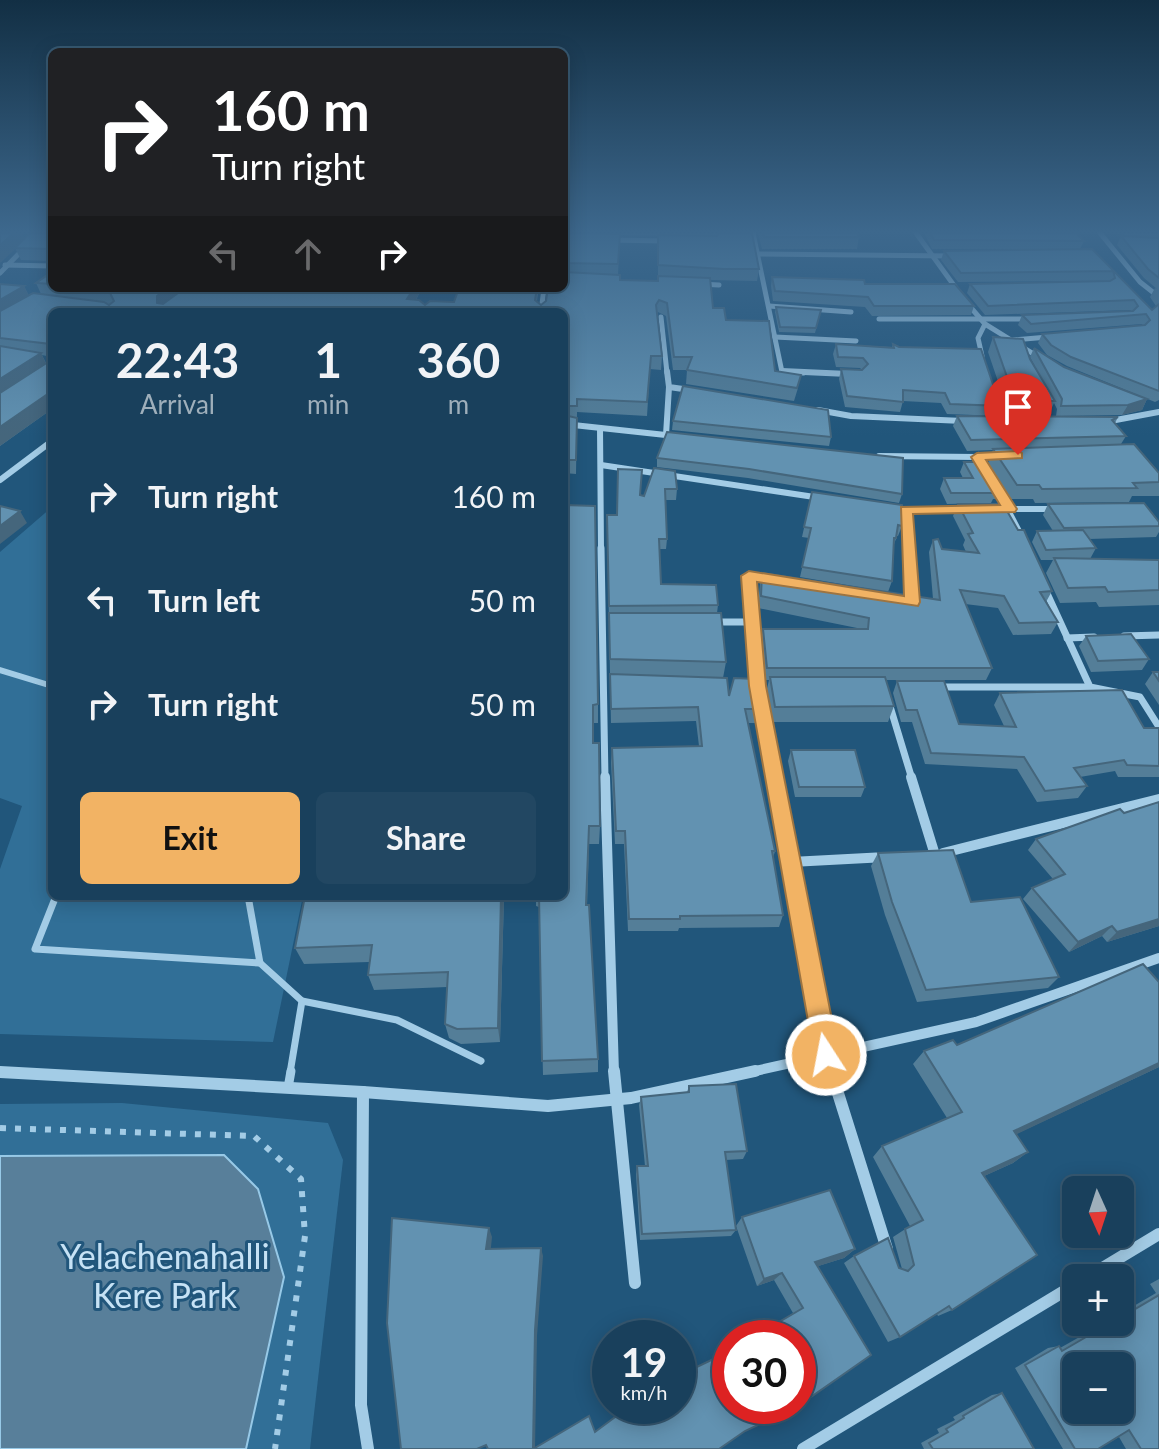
<!DOCTYPE html>
<html lang="en">
<head>
<meta charset="utf-8">
<style>
	body { margin:0; font-family:Lato,sans-serif; background:#224762; color:#f1f3f6; height:100vh; display:flex; flex-direction:column; font-size:30px; white-space:nowrap }
	* { box-sizing:border-box; margin:0 }
	p { font-size:26px; color:#9fafbb }
	.icon { flex:none; width:44px; height:44px; fill:none; stroke:currentColor; stroke-width:2; stroke-linecap:round; stroke-linejoin:round }
	.map { position:relative; flex:1; overflow:hidden }
	.sheet { position:absolute; left:48px; top:308px; width:520px; height:592px; display:flex; flex-direction:column; background:#19405c; border-radius:12px; box-shadow:0 4px 20px #0003,0 0 0 2px #375972 }
	.sheet>* { flex:none }
	.hud { position:absolute; left:48px; top:48px; width:520px; height:244px; border-radius:12px; box-shadow:0 4px 20px #0003,0 0 0 2px #375972; background:#202124; color:#fff; overflow:hidden }
	.needle { width:52px; rotate:177deg }
	.buttons { position:absolute; left:1062px; top:1176px; display:grid; gap:16px }
	.buttons a { display:grid; place-items:center; width:72px; height:72px; border-radius:12px; background:#19405c; box-shadow:0 4px 20px #0003,0 0 0 2px #375972; font-size:40px }
	.speed { position:absolute; left:592px; top:1320px; display:flex; gap:16px; font-size:40px; font-weight:700; text-align:center }
	.speed>* { display:grid; place-content:center; width:104px; height:104px; border-radius:50%; background:#19405c; box-shadow:0 4px 20px #0003,0 0 0 2px #375972; line-height:1 }
	.speed small { font-size:20px; font-weight:400 }
	.speed .limit { border:12px solid #d22; background:#fff; color:#111 }
	.pin { position:absolute; display:grid; place-items:center; width:68px; height:68px; color:#fff; margin:-82px -34px; border-radius:50% 50% 50% 0; rotate:-45deg; box-shadow:0 0 8px #0007 }
	.pin .icon { rotate:45deg }
	.me { position:absolute; width:88px; margin:-44px; rotate:349deg; stroke-linejoin:round; filter:drop-shadow(0 0 6px #0008) }
	.turn { display:flex; align-items:center; gap:28px; height:168px; padding:0 32px; font-size:36px }
	.turn .icon { width:104px; height:104px; stroke-width:2.5 }
	.turn b { display:block; font-size:56px; line-height:68px }
	.lanes { display:flex; align-items:center; height:76px; padding:0 32px; background:#0003; justify-content:center; gap:40px; direction:ltr }
	.lanes .off { opacity:.35 }
	.eta { display:flex; justify-content:space-evenly; align-items:center; height:136px; text-align:center }
	.eta b { font-size:48px; font-weight:700; line-height:56px }
	.cta { display:flex; gap:16px; margin-top:auto; padding:16px 32px }
	.cta a { flex:1; height:92px; border-radius:12px; background:#f2b364; color:#111; font-size:32px; font-weight:700; line-height:92px; text-align:center }
	.cta a+a { background:#224762; color:#f1f3f6 }
	ul { padding:0; list-style:none }
	li { display:flex; align-items:center; gap:24px; height:104px; padding:0 32px }
	li div { flex:1 }
	li b { display:block; font-size:30px }
	li em { font-style:normal }
	.map>svg:first-child { display:block }
	.green { fill:#316f97 }
	.water { fill:#587f9a; stroke:#97c9e7; stroke-width:2 }
	.lines { fill:none; stroke-linecap:round; stroke-linejoin:round }
	.path { stroke:#a3cce6; stroke-width:6; stroke-dasharray:6 9; stroke-linecap:butt }
	.service-far2 { stroke:#a3cce6; stroke-width:6 }
	.service-far1 { stroke:#a3cce6; stroke-width:7 }
	.service { stroke:#a3cce6; stroke-width:9 }
	.minor-far4 { stroke:#a3cce6; stroke-width:5 }
	.minor-far3 { stroke:#a3cce6; stroke-width:6 }
	.minor-far2 { stroke:#a3cce6; stroke-width:7 }
	.minor-far1 { stroke:#a3cce6; stroke-width:10 }
	.minor { stroke:#a3cce6; stroke-width:12 }
	.wall { fill:#547e98; fill-rule:evenodd }
	.shaded-wall { fill:#45667c }
	.building { fill:#6292b1; stroke:#45667c; stroke-width:2; fill-rule:evenodd }
	.route { fill:#f2b364; stroke:#9d7441; stroke-width:2 }
	.labels { text-anchor:middle; dominant-baseline:central; stroke-width:6; stroke-linejoin:round; paint-order:stroke }
	.near-park-label { font-size:34px; fill:#c6e2f5; stroke:#21567b }
</style>
</head>
<body>
<div class="map">
<svg width="1159" height="1449" viewBox="0 0 1159 1449">
	<rect width="100%" height="100%" fill="#21567b"/>
	<g class="green">
		<polygon points="52,507 52,896 303,896 273,1042 0,1034 0,869 22,806 0,798 0,552"/>
		<polygon points="122,1103 328,1123 343,1160 310,1449 0,1449 0,1104"/>
	</g>
	<polygon class="water" points="224,1155 258,1189 284,1277 246,1449 0,1449 0,1156"/>
	<g class="lines">
		<polyline class="path" points="0,1128 254,1136 301,1179 305,1236 275,1449"/>
		<polyline class="service-far2" points="0,670 52,686"/>
		<g class="service-far1">
			<polyline points="56,896 35,949 260,963"/>
			<polyline points="248,896 260,963 302,1001 290,1073"/>
			<polyline points="302,1001 397,1020 481,1061"/>
		</g>
		<polyline class="service" points="288,1088 291,1071"/>
		<g class="minor-far4">
			<polyline points="753,233 782,372 804,373"/>
			<polyline points="916,233 958,291"/>
			<polyline points="1100,233 1140,282 1159,297"/>
			<polyline points="611,240 666,241"/>
			<polyline points="757,254 952,256"/>
			<polyline points="5,265 52,266"/>
			<polyline points="0,273 39,233"/>
			<polyline points="700,284 719,285"/>
			<polyline points="966,302 985,324 1040,358"/>
			<polyline points="769,306 851,312"/>
			<polyline points="541,312 544,288"/>
			<polyline points="661,317 667,373"/>
			<polyline points="879,319 1031,319"/>
			<polyline points="775,337 856,341"/>
			<polyline points="1013,340 1048,337"/>
			<polyline points="982,356 978,338 985,324"/>
		</g>
		<g class="minor-far3">
			<polyline points="667,371 669,387 690,390"/>
			<polyline points="782,371 848,374"/>
			<polyline points="818,410 851,416 963,421"/>
			<polyline points="1105,422 1159,412"/>
			<polyline points="564,424 675,436"/>
			<polyline points="600,428 601,550"/>
			<polyline points="666,435 669,387"/>
			<polyline points="879,456 977,457 982,463"/>
			<polyline points="601,465 821,498"/>
			<polyline points="0,480 52,441"/>
			<polyline points="995,485 1022,537"/>
			<polyline points="1006,509 1056,509"/>
			<polyline points="902,510 964,509"/>
			<polyline points="906,510 909,550"/>
		</g>
		<g class="minor-far2">
			<polyline points="601,548 605,779"/>
			<polyline points="909,548 910,602"/>
			<polyline points="770,579 749,576 758,686 775,779"/>
			<polyline points="1045,589 1090,687 1140,697 1159,727"/>
			<polyline points="714,622 753,622"/>
			<polyline points="1124,636 1159,635"/>
			<polyline points="1067,638 1094,637"/>
			<polyline points="939,687 1090,687"/>
			<polyline points="889,703 912,779"/>
		</g>
		<g class="minor-far1">
			<polyline points="605,777 614,1073"/>
			<polyline points="775,777 832,1073"/>
			<polyline points="911,777 935,855"/>
			<polyline points="943,853 1159,799"/>
			<polyline points="791,862 886,857"/>
			<polyline points="0,1072 12,1073"/>
			<polyline points="746,1073 976,1022 1159,958"/>
		</g>
		<g class="minor">
			<polyline points="614,1071 635,1283"/>
			<polyline points="831,1071 887,1249"/>
			<polyline points="0,1072 363,1092 361,1405 368,1449"/>
			<polyline points="363,1092 548,1106 631,1098 755,1071"/>
			<polyline points="1086,1278 1159,1234"/>
			<polyline points="803,1449 1076,1284"/>
		</g>
	</g>
	<g class="wall">
		<polygon points="0,233 25,238 52,233 52,261 21,260 15,248 1,262"/>
		<path d="M564,233H752L759,269L757,281L710,280L713,308L775,371L798,388L794,401L686,384L687,370H673L666,316L658,312L657,314L662,356L661,370L650,369L647,416L577,412L576,474L564,473V312H52V409L0,446V284L24,286L29,296L41,294L36,283L52,272V288H422L416,300L425,305L454,302L459,288H539L537,301L541,305L564,288ZM620,235L658,236V281L620,280L618,275ZM42,355L51,357L46,363Z"/>
		<polygon points="758,233 857,233 859,237 857,249 762,249"/>
		<polygon points="924,233 1076,233 1084,241 1080,249 932,249"/>
		<polygon points="1107,233 1159,233 1159,400 1155,402 1067,366 1047,355 1038,343 1042,334 1142,325 1142,324 1027,333 1018,325 1022,315 1131,311 1130,310 985,315 967,293 970,284 1109,281 958,282 941,260 944,251 1092,249 1152,310 1156,306 1150,297 1155,288 1157,289 1144,278 1117,245 1121,236 1157,238"/>
		<polygon points="772,277 865,284 974,306 971,315 872,316 865,307 773,301 771,286"/>
		<polygon points="776,307 821,310 815,333 779,332 775,312"/>
		<polygon points="993,337 1030,359 1041,378 1030,357 1034,348 1064,367 1147,399 1142,410 1122,415 1056,416 1057,409 1054,403 1048,416 1118,417 1115,423 1126,436 1121,444 1159,473 1159,496 1132,496 1129,502 1035,503 1033,499 1011,499 988,463 993,450 967,451 953,426 957,416 1001,416 1006,405 988,352"/>
		<polygon points="836,344 892,347 893,344 1005,406 1001,416 947,414 941,403 903,401 900,412 845,407 839,379 841,369 862,370 860,368 836,367 833,354"/>
		<polygon points="673,421 831,437 829,446 672,430"/>
		<polygon points="667,432 902,494 899,503 748,478 657,467 657,458"/>
		<polygon points="978,452 1001,489 997,499 993,499 991,503 947,504 940,489 944,478 963,478 960,472 964,462 974,462"/>
		<polygon points="654,468 677,489 676,500 665,500 667,539 666,549 659,549 661,584 718,605 717,613 726,662 723,678 729,696 761,709 758,723 748,723 775,851 773,858 783,915 779,927 679,928 678,931 628,931 624,844 615,844 611,762 612,748 699,746 696,721 611,723 607,525 617,515 640,495 644,496"/>
		<polygon points="812,492 902,526 898,536 897,536 893,547 892,581 888,592 800,577 809,538 802,537"/>
		<polygon points="958,504 1052,591 1046,602 1058,622 1051,634 1013,635 998,608 965,604 992,668 986,680 886,680 894,706 888,722 771,722 766,693 769,680 764,680 761,640 763,629 862,629 758,608 760,584 762,573 933,599 929,552 933,540 942,549 966,552 963,545 965,540 953,516"/>
		<polygon points="1048,504 1159,522 1159,532 1156,537 1089,539 1096,548 1090,559 1159,560 1159,605 1099,607 1096,602 1060,603 1046,573 1053,560 1041,560 1032,542 1037,531 1053,531 1043,515"/>
		<polygon points="564,505 598,704 598,723 593,723 593,743 600,826 599,844 589,844 587,905 598,1059 598,1072 543,1075 539,907 536,906 536,896 564,896"/>
		<polygon points="1086,636 1149,659 1142,670 1091,672 1079,646"/>
		<polygon points="1153,672 1159,672 1159,705 1145,684"/>
		<polygon points="897,681 959,724 1004,726 994,705 1000,693 1144,728 1159,728 1159,777 1118,777 1115,771 1080,777 1087,786 1078,798 1037,802 1017,769 925,764 912,722 901,722 893,693"/>
		<polygon points="791,750 865,787 861,797 795,797 788,761"/>
		<polygon points="1159,802 1159,926 1107,942 1102,936 1069,952 1023,899 1032,888 1053,879 1028,850 1036,839"/>
		<polygon points="878,853 971,902 1059,977 1048,988 917,1002 885,915 871,866"/>
		<polygon points="305,896 504,896 500,1042 461,1044 449,1038 445,1024 447,987 374,990 368,975 369,962 304,964 295,948"/>
		<polygon points="1159,982 1159,1067 1016,1134 1028,1152 1013,1163 984,1176 952,1310 938,1316 937,1314 900,1337 888,1342 844,1263 854,1256 902,1269 893,1237 910,1226 873,1157 882,1146 947,1118 913,1064 924,1051 957,1045"/>
		<polygon points="689,1086 747,1151 743,1159 726,1160 736,1230 731,1236 640,1240 636,1174 637,1166 645,1166 639,1105 641,1097 687,1092"/>
		<polygon points="742,1217 855,1249 844,1258 818,1266 798,1338 755,1338 793,1313 774,1280 757,1286 736,1226"/>
		<polygon points="1159,1279 1159,1449 1126,1449 1119,1437 1098,1449 1063,1449 1015,1368 1048,1348 1059,1346 1060,1348 1106,1322 1120,1322 1120,1314 1156,1293 1150,1284"/>
		<polygon points="1002,1393 1034,1449 924,1449 921,1443 939,1433 937,1429 955,1420 953,1417 992,1395"/>
	</g>
	<g class="shaded-wall">
		<polygon points="14,233 22,233 25,240 0,263 0,245"/>
		<polygon points="24,286 30,298 0,316 0,300"/>
		<polygon points="167,288 183,288 184,291 161,312 157,303 157,296"/>
		<polygon points="414,288 422,288 409,312 407,299"/>
		<polygon points="41,353 47,366 0,397 0,379"/>
		<polygon points="52,391 52,409 0,446 0,427"/>
		<polygon points="1147,399 1142,410 1122,415 1128,405"/>
		<polygon points="20,511 27,523 0,544 0,526"/>
		<polygon points="501,896 504,896 500,1042 498,1028"/>
		<polygon points="1159,919 1159,926 1107,942 1117,932"/>
		<polygon points="1112,926 1102,936 1069,952 1078,942"/>
		<polygon points="1159,1063 1159,1067 1000,1142 1014,1131"/>
		<polygon points="1028,1152 1013,1163 969,1183 982,1173"/>
		<polygon points="489,1228 492,1237 490,1257 486,1249"/>
		<polygon points="541,1248 543,1256 537,1336 535,1449 533,1449 535,1330"/>
		<polygon points="855,1249 844,1258 806,1270 815,1262"/>
		<polygon points="782,1273 774,1280 757,1286 764,1279"/>
	</g>
	<g class="building">
		<polygon points="0,233 14,233 0,245"/>
		<polygon points="30,233 52,233 52,249 15,248"/>
		<polygon points="564,233 620,234 618,264 564,263"/>
		<polygon points="719,233 752,233 759,269 724,269 658,265 658,235 717,236"/>
		<polygon points="763,233 857,233 859,237 764,237"/>
		<polygon points="930,233 1076,233 1084,241 934,240"/>
		<polygon points="1121,236 1159,238 1159,278 1148,269"/>
		<polygon points="1092,249 1152,310 1159,304 1159,391 1071,357 1051,345 1042,334 1145,325 1150,320 1146,314 1031,324 1022,315 1133,311 1138,306 1134,300 988,306 970,284 1110,281 1115,278 1113,271 961,273 944,251"/>
		<polygon points="52,272 52,284 36,283"/>
		<polygon points="564,272 620,275 620,280 658,281 658,276 710,278 713,308 724,308 726,320 769,321 775,371 801,375 797,388 687,370 692,357 674,357 667,303 659,300 656,305 662,356 651,356 647,402 577,399 577,406 564,406 564,312 213,312 201,311 199,312 52,312 52,391 0,427 0,393 48,362 51,357 50,344 0,338 0,311 33,293 104,302 109,305 114,301 109,291 82,288 167,288 157,296 157,303 163,304 185,288 414,288 407,299 419,300 425,305 430,301 454,302 459,288 537,288 535,300 541,305 546,301 548,288 564,288"/>
		<polygon points="772,277 864,280 865,284 955,284 974,306 874,306 868,297 775,291"/>
		<polygon points="0,284 24,286 0,300"/>
		<polygon points="776,307 821,310 816,328 780,327"/>
		<polygon points="993,337 1023,339 1030,359 1055,401 1007,401 1013,394"/>
		<polygon points="836,344 894,348 893,344 899,347 981,349 999,402 1005,406 950,404 945,393 903,390 903,402 847,396 841,369 862,370 868,364 863,358 838,357"/>
		<polygon points="0,346 41,353 0,379"/>
		<polygon points="1034,348 1064,367 1147,399 1128,405 1061,406 1062,399"/>
		<polygon points="683,386 828,410 831,437 673,421"/>
		<polygon points="564,415 577,418 576,460 564,460"/>
		<polygon points="957,416 1118,417 1112,420 1126,436 971,440"/>
		<polygon points="667,432 903,458 902,494 749,469 657,458"/>
		<polygon points="1134,444 1159,473 1159,482 1133,483 1137,488 1042,489 1039,485 1017,485 993,449"/>
		<polygon points="978,452 1001,489 993,489 996,493 951,493 944,478 973,478 964,462 983,462"/>
		<polygon points="654,468 675,471 677,489 665,489 667,539 659,539 661,584 716,585 718,605 609,606 607,515 617,515 618,469 642,470 640,495 644,496"/>
		<polygon points="812,492 902,505 902,526 898,525 896,538 894,538 892,581 802,567 811,528 804,527"/>
		<polygon points="1144,503 1159,522 1159,526 1064,528 1048,504"/>
		<polygon points="958,504 1003,504 1018,530 1024,530 1027,537 1052,591 1040,592 1058,622 1019,623 1004,596 960,590 992,668 767,668 763,629 868,629 869,618 761,596 762,573 940,600 933,540 938,539 942,549 979,553 968,534 973,533"/>
		<polygon points="564,505 595,506 598,704 593,705 593,743 599,743 600,826 589,826 586,905 589,905 598,1059 542,1061 539,896 564,896"/>
		<polygon points="0,506 20,511 0,526"/>
		<polygon points="1083,530 1096,548 1046,550 1037,531"/>
		<polygon points="1054,558 1159,560 1159,590 1108,592 1105,587 1068,588"/>
		<polygon points="609,613 721,613 726,662 610,659"/>
		<polygon points="1131,634 1149,659 1098,661 1086,636"/>
		<polygon points="1153,672 1159,672 1159,681"/>
		<polygon points="610,674 727,678 729,696 734,678 756,679 761,709 745,709 775,851 772,851 783,915 680,916 680,919 629,919 625,831 616,831 612,748 702,746 698,707 611,709"/>
		<polygon points="770,677 885,677 894,706 775,707"/>
		<polygon points="897,681 944,681 959,724 1016,727 1000,693 1122,690 1144,728 1159,728 1159,766 1127,765 1124,760 1074,768 1087,786 1045,791 1024,757 931,753 917,710 906,710"/>
		<polygon points="791,750 855,750 865,787 799,787"/>
		<polygon points="1159,802 1159,919 1117,932 1112,926 1078,942 1032,888 1065,874 1036,839 1120,809 1124,813"/>
		<polygon points="953,850 971,902 1020,897 1059,977 926,990 892,902 878,853"/>
		<polygon points="305,896 501,896 498,1028 457,1029 445,1024 448,972 368,975 372,945 295,948"/>
		<polygon points="1143,964 1159,982 1159,1063 1014,1131 1028,1152 982,1173 1037,1255 952,1310 949,1306 900,1337 854,1256 888,1238 899,1268 908,1271 914,1265 905,1229 923,1220 882,1146 962,1112 924,1051 953,1040 957,1045"/>
		<polygon points="736,1084 747,1151 725,1152 736,1230 642,1234 637,1166 648,1166 641,1097 689,1092 689,1086"/>
		<polygon points="830,1190 855,1249 815,1262 871,1355 798,1406 798,1338 757,1338 764,1335 762,1332 803,1308 782,1273 764,1279 742,1217"/>
		<polygon points="392,1218 489,1228 486,1249 541,1248 535,1330 533,1449 589,1416 595,1432 630,1406 678,1406 678,1376 730,1351 730,1406 798,1406 745,1431 719,1449 488,1449 486,1445 477,1449 401,1449 387,1323"/>
		<path d="M1159,1295V1449H1141L1129,1430L1098,1449H1075L1025,1365L1059,1346L1062,1351L1112,1322H1120V1318ZM1076,1366H1120V1410H1076Z"/>
		<polygon points="1002,1393 1034,1449 933,1449 929,1443 948,1432 946,1429 964,1418 963,1416"/>
	</g>
	<linearGradient id="sky" x2="0" y2="1"><stop stop-color="#122f44"/><stop offset="0.53" stop-color="#3d688d"/><stop offset="1" stop-color="#3d688d" stop-opacity="0"/></linearGradient>
	<rect width="1159" height="436" fill="url(#sky)"/>
	<polygon class="route" points="1018,451 1022,453 1022,458 986,460 1017,509 1015,512 913,514 920,602 918,606 757,582 766,686 839,1055 835,1064 826,1068 818,1064 814,1055 749,686 741,576 749,571 904,596 901,507 1000,505 971,457 977,453"/>
	<g class="labels">
		<g class="near-park-label">
			<text x="165" y="1255">Yelachenahalli<tspan x="165" dy="39">Kere Park</tspan></text>
		</g>
	</g>
</svg>
<div class="buttons">
<a><svg class="needle" viewBox="-14 -14 28 28"><path d="M0-13l5 13h-10z" fill="#e53935"/><path d="M0 13l5-13h-10z" fill="#9fafbb"/></svg></a>
<a>+</a>
<a>−</a>
</div>
<div class="speed"><div>19<small>km/h</small></div><div class="limit">30</div></div>
<div class="pin" style="left:1018px;top:455px;background:#d93025"><svg class="icon" aria-label="arrive" viewBox="0 0 24 24"><path d="M6 21V4h12l-3 4 3 4H6"/></svg></div>
<svg class="me" style="left:826px;top:1055px" viewBox="-20 -20 40 40"><circle r="17" fill="#f2b364" stroke="#fff" stroke-width="3"/><path d="M0-11L8 9 0 5-8 9z" fill="#fff"/></svg>
<div class="hud">
<div class="turn"><svg class="icon" aria-label="right" viewBox="0 0 24 24"><path d="M7 20v-9h11M14 6l5 5-5 5"/></svg><div><b>160 m</b>Turn right</div></div>
<div class="lanes"><svg class="icon off" aria-label="left" viewBox="0 0 24 24"><path d="M17 20v-9H6M10 6l-5 5 5 5"/></svg><svg class="icon off" aria-label="ahead" viewBox="0 0 24 24"><path d="M12 20V5M6 11l6-6 6 6"/></svg><svg class="icon" aria-label="right" viewBox="0 0 24 24"><path d="M7 20v-9h11M14 6l5 5-5 5"/></svg></div>
</div>
<section class="sheet">
<div class="eta">
<div><b>22:43</b><p>Arrival</p></div>
<div><b>1</b><p>min</p></div>
<div><b>360</b><p>m</p></div>
</div>
<ul>
<li><svg class="icon" aria-label="right" viewBox="0 0 24 24"><path d="M7 20v-9h11M14 6l5 5-5 5"/></svg><div><b>Turn right</b></div><em>160 m</em></li>
<li><svg class="icon" aria-label="left" viewBox="0 0 24 24"><path d="M17 20v-9H6M10 6l-5 5 5 5"/></svg><div><b>Turn left</b></div><em>50 m</em></li>
<li><svg class="icon" aria-label="right" viewBox="0 0 24 24"><path d="M7 20v-9h11M14 6l5 5-5 5"/></svg><div><b>Turn right</b></div><em>50 m</em></li>
</ul>
<div class="cta"><a>Exit</a><a>Share</a></div>
</section>
</div>
</body>
</html>
